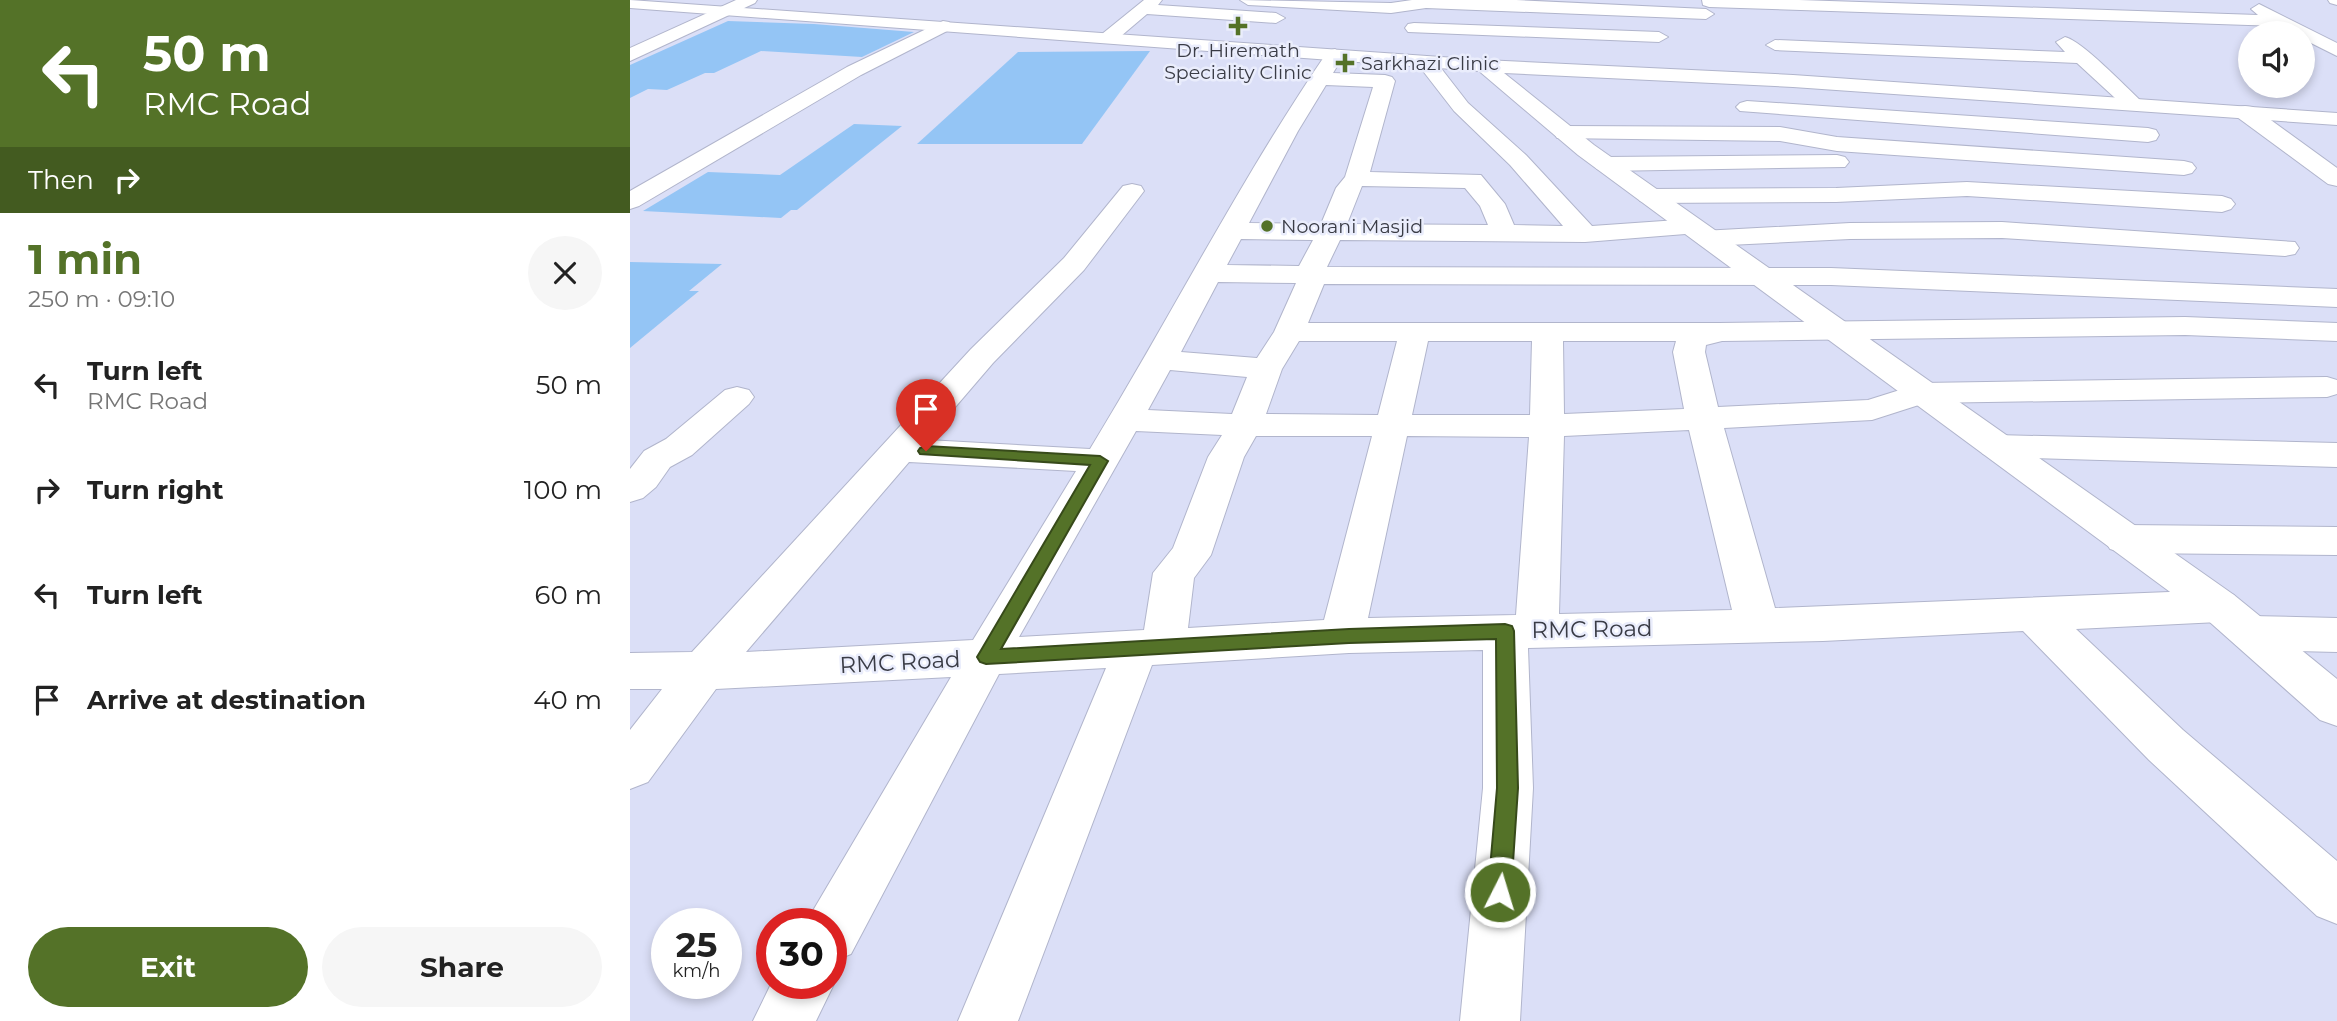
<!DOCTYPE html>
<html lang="en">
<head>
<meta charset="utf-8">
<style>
	body { margin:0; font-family:Montserrat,sans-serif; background:#f6f6f6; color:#222; height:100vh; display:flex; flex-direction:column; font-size:26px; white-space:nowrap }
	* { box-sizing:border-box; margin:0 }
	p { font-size:23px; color:#767676 }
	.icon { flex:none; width:38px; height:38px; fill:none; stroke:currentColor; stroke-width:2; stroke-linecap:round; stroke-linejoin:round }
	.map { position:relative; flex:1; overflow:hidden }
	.panel { display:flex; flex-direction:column; background:#fff; width:630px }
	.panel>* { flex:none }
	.top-card { background:#547228; color:#fff; overflow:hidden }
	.tools { position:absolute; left:1608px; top:21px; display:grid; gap:14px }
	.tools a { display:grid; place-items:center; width:77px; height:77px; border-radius:50%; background:#fff; box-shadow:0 4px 10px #0003; font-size:35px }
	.speed { position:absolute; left:21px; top:908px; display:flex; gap:14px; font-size:35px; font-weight:700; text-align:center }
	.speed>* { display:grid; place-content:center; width:91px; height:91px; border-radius:50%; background:#fff; box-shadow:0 4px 10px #0003; line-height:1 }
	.speed small { font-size:18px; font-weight:400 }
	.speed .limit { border:10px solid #d22; background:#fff; color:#111 }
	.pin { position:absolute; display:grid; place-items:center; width:60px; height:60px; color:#fff; margin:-72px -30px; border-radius:50% 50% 50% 0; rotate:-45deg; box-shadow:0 0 7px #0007 }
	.pin .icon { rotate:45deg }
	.me { position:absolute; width:77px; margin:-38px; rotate:5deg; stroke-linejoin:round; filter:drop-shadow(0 0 5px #0008) }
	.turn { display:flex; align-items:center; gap:24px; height:147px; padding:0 28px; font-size:32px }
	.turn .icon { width:91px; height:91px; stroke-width:2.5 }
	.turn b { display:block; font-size:49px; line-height:60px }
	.then { display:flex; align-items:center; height:66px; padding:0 28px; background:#0003; gap:14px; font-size:26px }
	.round { display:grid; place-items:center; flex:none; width:74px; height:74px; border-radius:37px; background:#f6f6f6 }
	.head { display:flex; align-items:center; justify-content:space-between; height:119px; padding:0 28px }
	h1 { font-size:42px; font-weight:700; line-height:52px; color:#547228 }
	.button { display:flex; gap:14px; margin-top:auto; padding:14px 28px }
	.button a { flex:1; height:80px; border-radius:42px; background:#547228; color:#fff; font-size:28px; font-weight:700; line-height:80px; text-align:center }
	.button a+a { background:#f6f6f6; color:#222 }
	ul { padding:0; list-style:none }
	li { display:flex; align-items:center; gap:21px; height:105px; padding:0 28px }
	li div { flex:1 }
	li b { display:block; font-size:26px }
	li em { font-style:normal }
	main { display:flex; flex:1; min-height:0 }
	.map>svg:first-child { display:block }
	.building { fill:#94c5f5 }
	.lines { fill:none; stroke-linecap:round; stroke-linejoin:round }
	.minor-casing { stroke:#b1b5cc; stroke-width:2 }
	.major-casing { stroke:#b1b5cc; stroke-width:2 }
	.minor { fill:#fff; fill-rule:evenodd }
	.major { fill:#fff; fill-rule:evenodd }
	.route { fill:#547228; stroke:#374a1a; stroke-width:2 }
	.poi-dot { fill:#547228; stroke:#eaedfc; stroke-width:2.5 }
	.labels { text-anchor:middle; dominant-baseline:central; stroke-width:5; stroke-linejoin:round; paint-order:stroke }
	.far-poi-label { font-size:19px; fill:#3a3c46; stroke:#eaedfc; text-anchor:start }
	.street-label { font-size:23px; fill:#3a3c46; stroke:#eaedfc }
</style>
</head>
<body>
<main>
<section class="panel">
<div class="top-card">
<div class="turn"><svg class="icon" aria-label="left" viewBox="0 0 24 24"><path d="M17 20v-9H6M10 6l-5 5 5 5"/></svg><div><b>50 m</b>RMC Road</div></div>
<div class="then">Then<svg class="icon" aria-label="right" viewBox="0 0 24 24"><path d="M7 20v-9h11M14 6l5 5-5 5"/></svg></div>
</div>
<div class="head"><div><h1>1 min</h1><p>250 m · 09:10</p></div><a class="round"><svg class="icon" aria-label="close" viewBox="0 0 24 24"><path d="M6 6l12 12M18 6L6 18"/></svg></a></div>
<ul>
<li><svg class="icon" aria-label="left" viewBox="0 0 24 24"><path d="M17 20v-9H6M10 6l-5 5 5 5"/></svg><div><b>Turn left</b><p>RMC Road</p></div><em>50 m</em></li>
<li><svg class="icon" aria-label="right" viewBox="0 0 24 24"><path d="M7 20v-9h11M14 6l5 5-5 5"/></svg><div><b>Turn right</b></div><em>100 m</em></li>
<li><svg class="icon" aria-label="left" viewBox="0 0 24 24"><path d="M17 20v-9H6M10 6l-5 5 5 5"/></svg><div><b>Turn left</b></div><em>60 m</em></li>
<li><svg class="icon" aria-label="arrive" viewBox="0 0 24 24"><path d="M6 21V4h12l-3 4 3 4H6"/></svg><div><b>Arrive at destination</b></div><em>40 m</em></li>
</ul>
<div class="button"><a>Exit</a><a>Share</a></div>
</section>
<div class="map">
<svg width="1707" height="1021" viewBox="0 0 1707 1021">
	<rect width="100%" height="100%" fill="#dbdff7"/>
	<g class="building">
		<polygon points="98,21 184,24 284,32 232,57 131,51 84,73 75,73 37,90 18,89 0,98 0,65"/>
		<polygon points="520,51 452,144 287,144 388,52"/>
		<polygon points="224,124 272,126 167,210 161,210 151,218 13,211 78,172 150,175"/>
		<polygon points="0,262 92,264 59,291 69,291 0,348"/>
	</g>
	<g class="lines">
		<defs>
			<g id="minor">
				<polygon points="106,0 127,0 125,3 0,61 0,48"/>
				<polygon points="514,0 532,0 528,5 646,13 655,18 646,23 517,14 484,42 472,42 469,38 472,34"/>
				<polygon points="610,0 761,3 782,0 886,0 1076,9 1084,14 1076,19 796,8 761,13 618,5"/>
				<polygon points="1072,0 1169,0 1628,15 1621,9 1629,4 1707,43 1707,56 1673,39 1673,33 1662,33 1648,26 1079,7 1073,5"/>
				<polygon points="1698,0 1707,0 1707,5 1700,3"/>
				<polygon points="313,21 319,22 322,26 319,30 231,75 9,206 0,209 0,191 217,67"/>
				<polygon points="784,23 1029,32 1038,37 1029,42 778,32 775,28 778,24"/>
				<path d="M1435,37C1452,41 1495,86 1511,101L1514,105L1511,109H1497L1447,63L1145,50L1136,45L1145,40L1435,52L1426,42Z"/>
				<path d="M705,49L714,55L703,73L755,75L762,77L765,81L740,172L851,175L875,204L884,225L933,226L880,165L824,111L793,71L781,62L784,58L791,56L807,63L838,103L896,155L962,226L1062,219L1071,221L1075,227L1072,231L1220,223L1372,222L1665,242L1669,248L1665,254L1655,256L1372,238L1220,239L1078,246L1069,244L1065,238L1068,233L955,242L710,240L697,267L1201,268L1707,289V307L1201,285L694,284L678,323H1089L1555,317L1707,323V341L1555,335L1092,341L1076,345L1075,352L1088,407L1238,400L1292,383L1697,377L1707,380V394L1697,397L1295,403L1242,420L1094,428L1145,608L1589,590L1604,595L1610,606L1604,617L1589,622L1446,629L1553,730L1707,861V924L1687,916L1519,760L1393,631L1193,641L898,648L903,788L890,1021H830L853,788V650L719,653L522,665L388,1021H328L476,668L369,674L221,954L201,962V924H177L181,914L321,677L86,689L18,782L0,789V730L32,689H0V653L62,652L341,349L434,258L493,186L502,184L511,186L514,191L454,270L363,363L297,440L460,449C540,318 611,178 698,51ZM696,85L743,87L715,177L706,188L691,224L619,223L668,131ZM732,186L835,188L850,206L858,225L717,224ZM611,239L683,240L669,266L597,265ZM588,282L666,283L644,332L627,358L551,352ZM669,341H767L748,415L636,414L652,369ZM798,341H902L900,415H782ZM933,341H1046L1043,352L1054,409L934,414ZM540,370L617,377L602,414L518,410ZM1059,430L1102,610L929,614L934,436ZM506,431L592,435L578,457L543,548L523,573L514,630L389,637ZM626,436H742L694,620L558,628L564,578L581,555L614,457ZM777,436L899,437L886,615L738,618ZM279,462L446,471L343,640L116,652Z"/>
				<polygon points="1117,101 1518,128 1526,130 1529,135 1526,140 1518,142 1110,111 1106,107 1110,103"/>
				<polygon points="1615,106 1623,107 1707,168 1707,186 1698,184 1607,117 1604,112 1607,107"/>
				<polygon points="935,126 1150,127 1207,137 1554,161 1562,163 1566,168 1562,173 1554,175 1207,151 1150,141 927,138 924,133 927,128"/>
				<polygon points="1207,155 1215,157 1219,162 1215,167 975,171 967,169 963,164 967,159 975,157"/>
				<polygon points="1337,182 1592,196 1601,199 1605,204 1601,209 1592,212 1337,196 1206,202 1019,203 1010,201 1007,196 1010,191 1019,189 1206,188"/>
				<polygon points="107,387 119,390 124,397 119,404 62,455 40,467 26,487 13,498 0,502 0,469 14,451 36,439 95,390"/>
				<polygon points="1366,435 1707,443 1707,467 1366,457 1353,454 1348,446 1353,438"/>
				<polygon points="1494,525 1707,527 1707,555 1494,553 1480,549 1474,539 1480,529"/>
				<polygon points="1621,616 1707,618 1707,652 1621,650 1606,645 1599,633 1606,621"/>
				<polygon points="201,979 204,984 186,1021 123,1021 142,982 201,984"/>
			</g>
			<polygon id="major" points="0,0 854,60 1163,75 1707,113 1707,125 1163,87 874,73 964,145 1604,595 1707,679 1707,726 1690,720 1574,617 948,155 849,71 0,8"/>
		</defs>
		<use href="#minor" class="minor-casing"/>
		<use href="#major" class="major-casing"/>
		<use href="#minor" class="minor"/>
		<use href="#major" class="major"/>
	</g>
	<polygon class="route" points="296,446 470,456 478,461 371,649 719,629 875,624 882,626 884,631 888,788 881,892 878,900 870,903 862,900 858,892 867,788 866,639 719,643 356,664 350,662 347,657 350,652 460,465 290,454 288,451 290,448"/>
	<g class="poi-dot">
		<path d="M604.5 15.5h7v7h7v7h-7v7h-7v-7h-7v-7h7z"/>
		<path d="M711.5 52.5h7v7h7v7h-7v7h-7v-7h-7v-7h7z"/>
		<circle cx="637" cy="226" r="7"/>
	</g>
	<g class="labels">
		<g class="far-poi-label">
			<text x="608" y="50" text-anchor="middle">Dr. Hiremath<tspan x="608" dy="22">Speciality Clinic</tspan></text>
			<text x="731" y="63">Sarkhazi Clinic</text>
			<text x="651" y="226">Noorani Masjid</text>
		</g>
		<g class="street-label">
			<text transform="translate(962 629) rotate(-1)">RMC Road</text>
			<text transform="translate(270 662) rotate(-3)">RMC Road</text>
		</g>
	</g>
</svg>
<div class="tools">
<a><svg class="icon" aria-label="sound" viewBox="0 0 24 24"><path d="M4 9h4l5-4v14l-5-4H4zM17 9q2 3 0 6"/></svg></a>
</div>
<div class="speed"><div>25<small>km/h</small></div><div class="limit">30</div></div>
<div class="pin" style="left:296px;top:451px;background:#d93025"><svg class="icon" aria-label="arrive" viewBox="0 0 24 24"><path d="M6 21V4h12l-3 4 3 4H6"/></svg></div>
<svg class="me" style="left:870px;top:892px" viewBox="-20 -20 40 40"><circle r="17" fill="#547228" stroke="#fff" stroke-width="3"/><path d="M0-11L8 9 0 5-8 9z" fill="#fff"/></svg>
</div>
</main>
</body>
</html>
